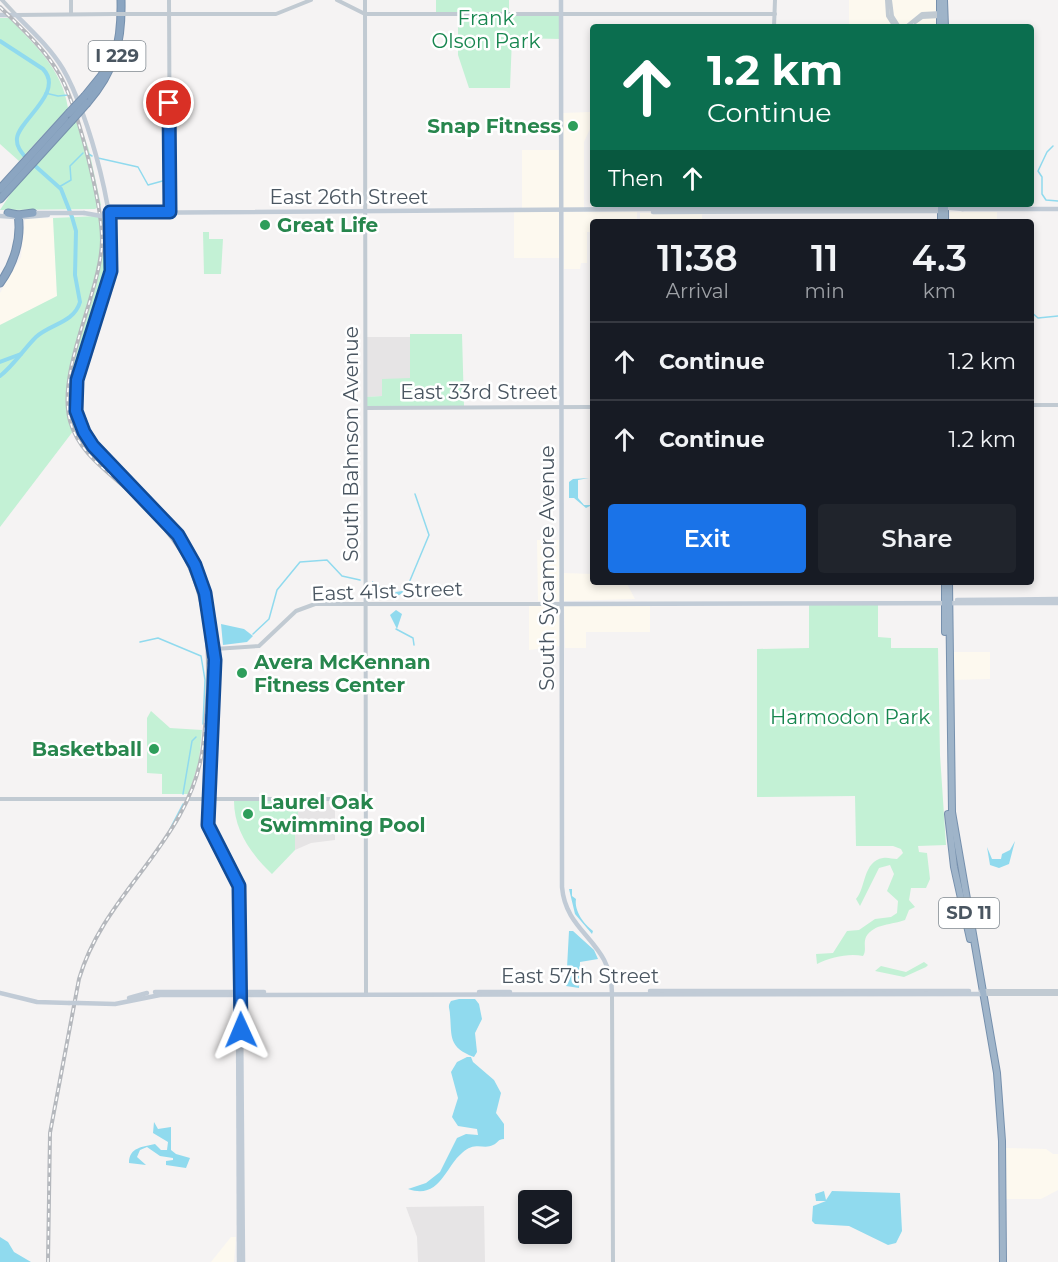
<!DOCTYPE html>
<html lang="en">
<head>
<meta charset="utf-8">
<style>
	body { margin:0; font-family:Montserrat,sans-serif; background:#20242c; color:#f1f3f6; height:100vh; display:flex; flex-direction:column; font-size:22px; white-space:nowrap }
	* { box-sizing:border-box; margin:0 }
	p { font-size:20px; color:#9ea1a6 }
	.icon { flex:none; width:33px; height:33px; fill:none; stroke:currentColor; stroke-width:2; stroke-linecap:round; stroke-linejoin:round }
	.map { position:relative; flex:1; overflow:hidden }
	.details { position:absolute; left:590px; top:219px; width:444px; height:366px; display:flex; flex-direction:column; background:#171b24; border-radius:6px; box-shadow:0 3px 9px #0003 }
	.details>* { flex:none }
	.banner { position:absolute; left:590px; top:24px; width:444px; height:183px; border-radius:6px; box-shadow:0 3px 9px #0003; background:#0b6e4f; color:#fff; overflow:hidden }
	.fabs { position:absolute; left:518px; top:1190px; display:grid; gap:12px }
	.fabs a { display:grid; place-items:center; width:54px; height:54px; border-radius:6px; background:#171b24; box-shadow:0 3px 9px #0003; font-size:30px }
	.pin { position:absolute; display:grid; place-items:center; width:51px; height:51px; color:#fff; margin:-26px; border:3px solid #fff; border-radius:50%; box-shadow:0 2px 6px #0007 }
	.me { position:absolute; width:66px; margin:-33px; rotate:359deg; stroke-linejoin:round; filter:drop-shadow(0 0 4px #0008) }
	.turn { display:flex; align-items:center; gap:21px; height:126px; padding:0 18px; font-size:27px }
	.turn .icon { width:78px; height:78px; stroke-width:2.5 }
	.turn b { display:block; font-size:42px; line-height:51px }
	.then { display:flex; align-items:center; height:57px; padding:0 18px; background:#0003; gap:12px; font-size:22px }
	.eta { display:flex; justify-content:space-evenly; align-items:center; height:102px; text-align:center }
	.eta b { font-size:36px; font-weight:600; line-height:42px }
	.button { display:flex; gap:12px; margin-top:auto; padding:12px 18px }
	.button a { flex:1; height:69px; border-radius:6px; background:#1a73e8; color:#fff; font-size:24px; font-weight:600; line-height:69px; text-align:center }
	.button a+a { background:#20242c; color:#f1f3f6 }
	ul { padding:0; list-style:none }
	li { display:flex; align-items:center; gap:18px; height:78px; padding:0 18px; border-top:2px solid #363941 }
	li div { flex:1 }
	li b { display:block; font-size:22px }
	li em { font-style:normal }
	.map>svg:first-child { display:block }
	.commercial { fill:#fdf9ef }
	.education { fill:#e6e4e5 }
	.green { fill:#c3f1d5 }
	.water { fill:#90daee }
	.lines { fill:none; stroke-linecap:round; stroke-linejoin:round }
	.stream { stroke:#90daee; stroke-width:1.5 }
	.river { stroke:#90daee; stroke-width:4 }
	.trunk-casing { stroke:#7690ad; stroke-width:8 }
	.motorway-casing { stroke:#7690ad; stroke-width:9 }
	.tertiary { stroke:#c1cad2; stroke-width:4 }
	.secondary { stroke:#c1cbd6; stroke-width:4.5 }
	.trunk { stroke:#9fb4c9; stroke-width:6 }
	.motorway { stroke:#8ba5c1; stroke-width:7 }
	.rail-casing { stroke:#b5b8bd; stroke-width:4 }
	.rail { stroke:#fff; stroke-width:1.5; stroke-dasharray:4.5; stroke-linecap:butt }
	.motorway-bridge-casing { stroke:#7690ad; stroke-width:9; stroke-linecap:butt }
	.tertiary-bridge { stroke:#c1cad2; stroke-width:4 }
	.secondary-bridge { stroke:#c1cbd6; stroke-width:4.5 }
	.motorway-bridge { stroke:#8ba5c1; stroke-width:7 }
	.route-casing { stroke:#114b97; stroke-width:15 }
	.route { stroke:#1a73e8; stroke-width:10 }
	.leisure-dot { fill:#2e9e5b; stroke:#fff; stroke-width:2 }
	.labels { text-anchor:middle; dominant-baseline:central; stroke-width:5; stroke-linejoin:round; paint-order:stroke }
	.shield { fill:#fff; stroke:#808990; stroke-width:1.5 }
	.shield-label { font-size:18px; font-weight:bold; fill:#4a5661 }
	.park-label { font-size:20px; fill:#17864f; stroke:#fff }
	.leisure-label { font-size:20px; font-weight:bold; fill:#27864d; stroke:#fff; text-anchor:start }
	.street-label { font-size:20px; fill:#4a5661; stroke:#fff }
</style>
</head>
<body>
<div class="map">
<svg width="1058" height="1262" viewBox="0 0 1058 1262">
	<rect width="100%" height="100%" fill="#f5f3f3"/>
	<g class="commercial">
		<polygon points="849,0 936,0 937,27 849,27"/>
		<polygon points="590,112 590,129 584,142 584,208 563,208 563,113"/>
		<rect x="522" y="150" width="38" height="59"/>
		<rect x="514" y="212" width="46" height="46"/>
		<polygon points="564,212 637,212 637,222 592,222 592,232 587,232 587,263 581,263 580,269 564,269"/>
		<rect x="950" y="212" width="47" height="10"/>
		<rect x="640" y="213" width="62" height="9"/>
		<polygon points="53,218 57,296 0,325 0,293 21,257 25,219"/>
		<polygon points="537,540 560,540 560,601 538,601"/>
		<polygon points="564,573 592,574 592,582 626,582 635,599 564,601"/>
		<polygon points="529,605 561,606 560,646 529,650"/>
		<polygon points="564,605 650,605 650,632 586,632 586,648 565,648"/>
		<polygon points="951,652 990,652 990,679 952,680"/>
		<polygon points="1005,1148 1046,1149 1053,1154 1058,1154 1058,1190 1041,1199 1006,1199"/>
		<polygon points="231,1237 236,1237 234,1262 211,1262"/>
	</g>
	<g class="education">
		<polygon points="367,337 410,337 410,378 382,396 367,397"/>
		<polygon points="298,801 335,801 335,840 311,843 295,850 295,818 298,818"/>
		<polygon points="484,1206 485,1262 418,1262 417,1237 406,1207"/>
	</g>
	<g class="green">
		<polygon points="436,0 509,0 509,14 561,14 561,39 512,38 510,88 469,88 458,55 458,14 436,13"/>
		<path d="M0,18H9C35,45 62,69 68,108L19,161L0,144Z"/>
		<polygon points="77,116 89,150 101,205 95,209 0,210 17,184"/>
		<path d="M99,216L106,220C106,236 111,255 108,271C97,323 61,372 77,426L0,527V325L57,296L53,218Z"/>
		<polygon points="203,232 209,232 209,239 223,239 221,274 204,274"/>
		<polygon points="410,334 462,334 464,406 366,408 366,397 382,396 382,379 410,378"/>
		<path d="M809,605H878V637L891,638V648H938L940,755L946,845L918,846L919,852L927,853L930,879L926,888H911L909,900L915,907L909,910L905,920C893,925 874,923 866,937C863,944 867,950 863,956C849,953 831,957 817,964L816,954L833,953L847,931L859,930L875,919L891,917L897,913L898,901L887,891L894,874L890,865L879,868L860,906L856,899C866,888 863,861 883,858C888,857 892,859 897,859L903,853L901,849L893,846H856L855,796L757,797V649L809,648Z"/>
		<polygon points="151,711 170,728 202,730 199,760 189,794 162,794 162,774 147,773 147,718"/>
		<path d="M234,801H298V818L295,819V850L272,874C251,854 234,830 234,801Z"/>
		<polygon points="924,962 928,965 926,967 904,977 875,971 881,966 906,972"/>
	</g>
	<g class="water">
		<polygon points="589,478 578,480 578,498 584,505 592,505 586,508 574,498 569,498 569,482 573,479"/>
		<polygon points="372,581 391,593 407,590 396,597 378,598 373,591"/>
		<polygon points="396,610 402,614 397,629 390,615"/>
		<polygon points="221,624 244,629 253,636 247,642 223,645"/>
		<polygon points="1015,841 1009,864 999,868 990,865 987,847 992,859 1001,859 1002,854 1010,850"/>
		<path d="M569,889H572V896L576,899C574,911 584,924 593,931L592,934L575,914Z"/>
		<polygon points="569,931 573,931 594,950 598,959 580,962 579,988 566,986"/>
		<path d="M459,999H475L479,1004L482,1019L475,1033L477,1052L474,1057C448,1047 452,1037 450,1015C450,1008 447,1007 451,1001Z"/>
		<path d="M467,1057H471L473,1062L494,1080L501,1093L496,1113L504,1124V1139C498,1139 498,1143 493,1145C484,1150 475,1141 462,1153C445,1167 440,1200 408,1189L426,1183L440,1172L457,1138L466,1134L478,1135L477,1129L458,1126L452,1117L458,1098L451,1072L457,1062Z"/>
		<path d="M154,1122L158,1129L171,1127V1150L176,1154L190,1158L186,1168L166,1165V1161L173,1160V1158L160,1156L147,1147L140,1150L137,1157L146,1165L129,1163C129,1147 143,1147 155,1144L161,1150H167L168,1142L153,1133Z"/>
		<polygon points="824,1191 826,1200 832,1191 900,1193 902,1231 896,1243 888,1245 849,1226 815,1224 812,1221 813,1206 826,1201 816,1201 815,1194"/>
		<polygon points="0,1237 8,1242 14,1252 31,1262 0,1262"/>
	</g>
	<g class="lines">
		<g class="stream">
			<polyline points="45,93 58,96 68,95"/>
			<polyline points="1053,146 1047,152 1038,171 1042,177 1042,194 1046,200 1058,201"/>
			<polyline points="87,153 92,156"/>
			<polyline points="98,158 138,167 148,185 166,180"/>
			<polyline points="59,187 71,180 70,166 83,153"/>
			<polyline points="1030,311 1038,318 1058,316"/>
			<polyline points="406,590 429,535 415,494"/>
			<polyline points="396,629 413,638 414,645"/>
			<polyline points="253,634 269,619 277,590 300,562 327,560 342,576 360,580"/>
			<polyline points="140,642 158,638 201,656 205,680 203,724"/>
			<polyline points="183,794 192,741 196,737"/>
			<polyline points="170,829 183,804"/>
		</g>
		<g class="river">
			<path d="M0,41L43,69C65,92 19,120 17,138C16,147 22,153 27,159"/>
			<polyline points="0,362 21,354"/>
			<path d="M0,376C14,365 23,350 36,337C50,324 74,323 80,302L75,275L76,231L72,217L61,189L33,164"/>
		</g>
		<defs>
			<g id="trunk">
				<polyline points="940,0 940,27"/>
				<polyline points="944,0 945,27"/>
				<polyline points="941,204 941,222"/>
				<polyline points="945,204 945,222"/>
				<polyline points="945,582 945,632"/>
				<polyline points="949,582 952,812 997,1073 1002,1141 1003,1262"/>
				<polyline points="948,814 954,867 970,939"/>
			</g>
			<g id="motorway">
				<polyline points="85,96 102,75 114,50"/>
				<path d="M87,103C115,71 122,42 121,0"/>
				<polyline points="0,189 69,113"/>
				<polyline points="0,199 71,121"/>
				<polyline points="8,213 18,215 33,213"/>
				<path d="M0,283C14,264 22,238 18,215"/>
			</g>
		</defs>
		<use href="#trunk" class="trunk-casing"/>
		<use href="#motorway" class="motorway-casing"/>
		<g class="tertiary">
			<polyline points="2,0 16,15 114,14"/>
			<polyline points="169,0 170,212"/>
			<polyline points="337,0 365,14 775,14"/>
			<polyline points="365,0 366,995"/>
			<polyline points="887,0 888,16 895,27"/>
			<polyline points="890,0 892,16 899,27"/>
			<polyline points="71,14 71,0"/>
			<polyline points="126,14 276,14 311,0"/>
			<polyline points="915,22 922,17 941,16"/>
			<polyline points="774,27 775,0"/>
			<polyline points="906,27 922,14 941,13"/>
			<polyline points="1030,405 1058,405"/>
			<polyline points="366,408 592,407"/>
			<polyline points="215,649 259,646 296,611 315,604 562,604"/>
			<polyline points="0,799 366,799"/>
			<polyline points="981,991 1058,991"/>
			<polyline points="612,994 613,1262"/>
			<polyline points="984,994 1058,994"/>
		</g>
		<g class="secondary">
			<path d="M561,0L562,887C566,935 612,940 612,994"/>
			<path d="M0,15H16C33,32 51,49 63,69C88,111 122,232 110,278C99,321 67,368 77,413C87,461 167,509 193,561C235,644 201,737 208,824C214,848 236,865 240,888L243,1262"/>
			<polyline points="962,209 1058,209"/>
			<polyline points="653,212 942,211"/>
			<polyline points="33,213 84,213"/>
			<polyline points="104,213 938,207 963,209"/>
			<polyline points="0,216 15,217"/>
			<polyline points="24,217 48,215"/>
			<polyline points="957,600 1058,599"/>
			<polyline points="562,604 1058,603"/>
			<polyline points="650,991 969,991"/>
			<polyline points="155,992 264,992"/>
			<polyline points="479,992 510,992"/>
			<polyline points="0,993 37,1002 69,1003"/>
			<polyline points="129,998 147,993"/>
			<polyline points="78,1003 115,1004 160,995 984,994"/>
			<polyline points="238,1006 239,1262"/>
		</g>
		<use href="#trunk" class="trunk"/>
		<use href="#motorway" class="motorway"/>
		<defs>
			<path id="rail" d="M0,7C20,27 43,47 58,72C77,102 102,205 102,240C102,258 97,276 92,293C82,330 60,384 70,421C79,453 106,470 129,491C149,510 171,533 185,558C214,613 210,685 203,746C191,842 105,890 79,979L50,1133L48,1262"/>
		</defs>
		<use href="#rail" class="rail-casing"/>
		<use href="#rail" class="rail"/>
		<defs>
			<g id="motorway-bridge">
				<polyline points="69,113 85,96"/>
				<polyline points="71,121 87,103"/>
			</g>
		</defs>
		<use href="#motorway-bridge" class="motorway-bridge-casing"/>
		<polyline class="tertiary-bridge" points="114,14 126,14"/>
		<g class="secondary-bridge">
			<polyline points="84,213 107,217"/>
			<polyline points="69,1003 78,1003"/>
		</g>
		<use href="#motorway-bridge" class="motorway-bridge"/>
	</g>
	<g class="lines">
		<defs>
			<polyline id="route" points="169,103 170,212 110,212 111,271 77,380 76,411 84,432 93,446 178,535 195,565 205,593 215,660 208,825 239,886 241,1030"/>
		</defs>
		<use href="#route" class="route-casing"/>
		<use href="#route" class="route"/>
	</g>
	<g class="leisure-dot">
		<circle cx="573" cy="126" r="6"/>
		<circle cx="265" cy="225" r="6"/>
		<circle cx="242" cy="673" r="6"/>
		<circle cx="154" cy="749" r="6"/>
		<circle cx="248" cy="814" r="6"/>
	</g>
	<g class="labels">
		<g class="shield">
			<rect x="88.5" y="41" width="57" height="30" rx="4.5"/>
			<rect x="939" y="898" width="60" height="30" rx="4.5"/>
		</g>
		<g class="shield-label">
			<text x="117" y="56">I 229</text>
			<text x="969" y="913">SD 11</text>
		</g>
		<g class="park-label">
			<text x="486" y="18">Frank<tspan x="486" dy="23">Olson Park</tspan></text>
			<text x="850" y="717">Harmodon Park</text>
		</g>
		<g class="leisure-label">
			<text x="561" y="126" text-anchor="end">Snap Fitness</text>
			<text x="277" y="225">Great Life</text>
			<text x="254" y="662">Avera McKennan<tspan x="254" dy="23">Fitness Center</tspan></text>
			<text x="142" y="749" text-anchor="end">Basketball</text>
			<text x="260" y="802">Laurel Oak<tspan x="260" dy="23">Swimming Pool</tspan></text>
		</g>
		<g class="street-label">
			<text x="349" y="197">East 26th Street</text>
			<text x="479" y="392">East 33rd Street</text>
			<text transform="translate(351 444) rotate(-90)">South Bahnson Avenue</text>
			<text transform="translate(547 568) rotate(-90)">South Sycamore Avenue</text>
			<text transform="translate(387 591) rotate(-2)">East 41st Street</text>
			<text x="580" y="976">East 57th Street</text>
		</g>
	</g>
</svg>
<div class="fabs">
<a><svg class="icon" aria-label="layers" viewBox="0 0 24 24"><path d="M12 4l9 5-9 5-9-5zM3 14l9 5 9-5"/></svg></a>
</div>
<div class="pin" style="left:169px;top:103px;background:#d93025"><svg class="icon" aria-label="arrive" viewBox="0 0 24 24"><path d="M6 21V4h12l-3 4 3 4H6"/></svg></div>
<svg class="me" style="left:241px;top:1030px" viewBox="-20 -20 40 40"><path d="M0-17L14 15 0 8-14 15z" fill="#1a73e8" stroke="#fff" stroke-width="4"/></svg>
<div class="banner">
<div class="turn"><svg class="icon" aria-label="ahead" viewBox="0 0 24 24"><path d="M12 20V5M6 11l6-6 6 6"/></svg><div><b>1.2 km</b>Continue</div></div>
<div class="then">Then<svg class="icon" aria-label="ahead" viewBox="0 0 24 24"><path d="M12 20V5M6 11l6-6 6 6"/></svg></div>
</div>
<section class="details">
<div class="eta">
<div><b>11:38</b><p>Arrival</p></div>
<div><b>11</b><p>min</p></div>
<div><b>4.3</b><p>km</p></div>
</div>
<ul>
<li><svg class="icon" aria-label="ahead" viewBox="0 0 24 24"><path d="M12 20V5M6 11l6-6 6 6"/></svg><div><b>Continue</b></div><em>1.2 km</em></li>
<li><svg class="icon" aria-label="ahead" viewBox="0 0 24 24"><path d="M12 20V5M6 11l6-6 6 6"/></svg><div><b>Continue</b></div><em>1.2 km</em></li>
</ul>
<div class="button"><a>Exit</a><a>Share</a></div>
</section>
</div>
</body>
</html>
